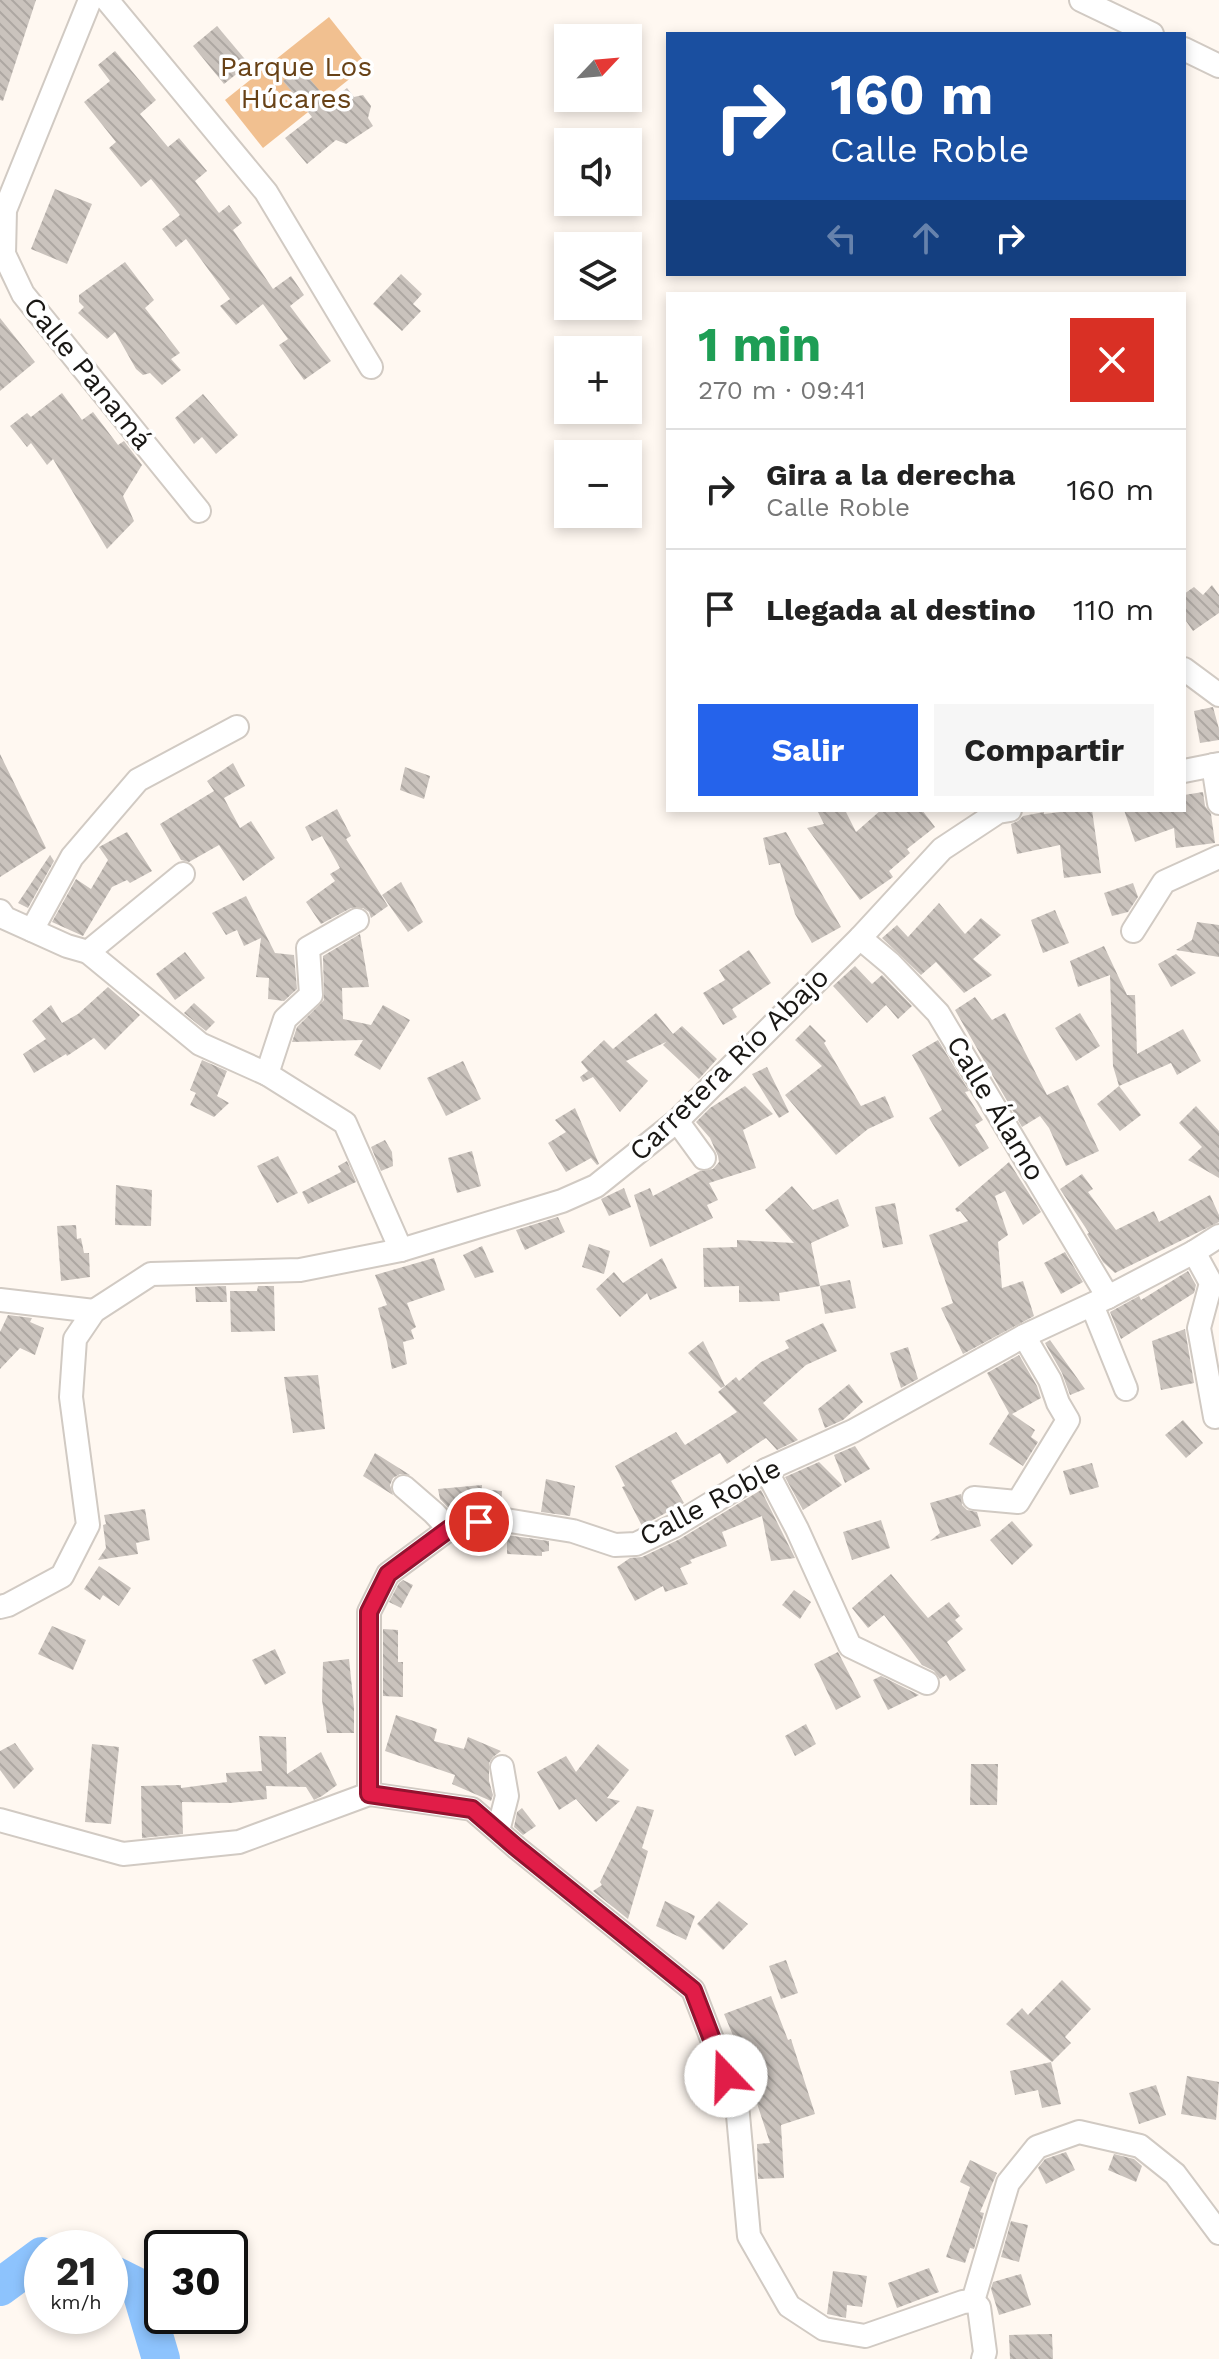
<!DOCTYPE html>
<html lang="es">
<head>
<meta charset="utf-8">
<style>
	body { margin:0; font-family:"Work Sans",sans-serif; background:#f6f6f6; color:#222; height:100vh; display:flex; flex-direction:column; font-size:30px; white-space:nowrap }
	* { box-sizing:border-box; margin:0 }
	p { font-size:26px; color:#767676 }
	.icon { flex:none; width:44px; height:44px; fill:none; stroke:currentColor; stroke-width:2; stroke-linecap:round; stroke-linejoin:round }
	.map { position:relative; flex:1; overflow:hidden }
	.drawer { position:absolute; left:666px; top:292px; width:520px; height:520px; display:flex; flex-direction:column; background:#fff; border-radius:0px; box-shadow:0 4px 12px #0003 }
	.drawer>* { flex:none }
	.guide { position:absolute; left:666px; top:32px; width:520px; height:244px; border-radius:0px; box-shadow:0 4px 12px #0003; background:#1a4fa0; color:#fff; overflow:hidden }
	.needle { width:52px; rotate:64deg }
	.controls { position:absolute; left:554px; top:24px; display:grid; gap:16px }
	.controls a { display:grid; place-items:center; width:88px; height:88px; border-radius:0px; background:#fff; box-shadow:0 4px 12px #0003; font-size:40px }
	.speed { position:absolute; left:24px; top:2230px; display:flex; gap:16px; font-size:40px; font-weight:700; text-align:center }
	.speed>* { display:grid; place-content:center; width:104px; height:104px; border-radius:50%; background:#fff; box-shadow:0 4px 12px #0003; line-height:1 }
	.speed small { font-size:20px; font-weight:400 }
	.speed .limit { border:4px solid #111; border-radius:12px; background:#fff; color:#111 }
	.pin { position:absolute; display:grid; place-items:center; width:68px; height:68px; color:#fff; margin:-34px; border:4px solid #fff; border-radius:50%; box-shadow:0 2px 8px #0007 }
	.me { position:absolute; width:88px; margin:-44px; rotate:339deg; stroke-linejoin:round; filter:drop-shadow(0 0 6px #0008) }
	.turn { display:flex; align-items:center; gap:28px; height:168px; padding:0 32px; font-size:36px }
	.turn .icon { width:104px; height:104px; stroke-width:2.5 }
	.turn b { display:block; font-size:56px; line-height:68px }
	.lanes { display:flex; align-items:center; height:76px; padding:0 32px; background:#0003; justify-content:center; gap:40px; direction:ltr }
	.lanes .off { opacity:.35 }
	.round { display:grid; place-items:center; flex:none; width:84px; height:84px; border-radius:0px; background:#f6f6f6 }
	.headline { display:flex; align-items:center; justify-content:space-between; height:136px; padding:0 32px }
	h1 { font-size:48px; font-weight:700; line-height:60px; color:#1e9e55 }
	.primary-button { display:flex; gap:16px; margin-top:auto; padding:16px 32px }
	.primary-button a { flex:1; height:92px; border-radius:0px; background:#2563eb; color:#fff; font-size:32px; font-weight:700; line-height:92px; text-align:center }
	.primary-button a+a { background:#f6f6f6; color:#222 }
	ul { padding:0; list-style:none }
	li { display:flex; align-items:center; gap:24px; height:120px; padding:0 32px; border-top:2px solid #e0e0e0 }
	li div { flex:1 }
	li b { display:block; font-size:30px }
	li em { font-style:normal }
	.map>svg:first-child { display:block }
	.green { fill:#f1c090 }
	.lines { fill:none; stroke-linecap:round; stroke-linejoin:round }
	.river { stroke:#8dc3fd; stroke-width:38 }
	.building { fill:url(#building-back-hatch) }
	.minor-casing { stroke:#d1cac3; stroke-width:26 }
	.minor { stroke:#fff; stroke-width:22 }
	.route-casing { stroke:#92132f; stroke-width:20 }
	.route { stroke:#e11d48; stroke-width:14 }
	.labels { text-anchor:middle; dominant-baseline:central; stroke-width:7; stroke-linejoin:round; paint-order:stroke }
	.park-label { font-size:28px; fill:#684217; stroke:#fff }
	.street-label { font-size:28px; fill:#191714; stroke:#fff }
</style>
</head>
<body>
<div class="map">
<svg width="1219" height="2359" viewBox="0 0 1219 2359">
	<defs>
		<pattern id="building-back-hatch" width="6" height="6" patternUnits="userSpaceOnUse" patternTransform="scale(2)"><rect width="6" height="6" fill="#cac3bd"/><path d="M-1 5l2 2M0 0l6 6M5-1l2 2" fill="none" stroke="#ada7a2"/></pattern>
	</defs>
	<rect width="100%" height="100%" fill="#fff8f1"/>
	<polygon class="green" points="329,17 367,65 263,148 225,100"/>
	<g class="lines">
		<g class="river">
			<polyline points="110,2273 140,2288 161,2359"/>
			<polyline points="0,2287 42,2256"/>
		</g>
	</g>
	<g class="building">
		<polygon points="0,0 36,0 3,101 0,100"/>
		<polygon points="217,26 249,64 224,84 193,46"/>
		<polygon points="115,51 156,100 140,114 168,147 179,138 207,171 195,181 219,213 229,205 242,223 233,230 273,289 291,276 304,295 290,306 331,361 304,380 279,345 288,339 263,304 236,325 220,306 230,299 186,239 176,247 162,229 180,215 151,179 141,187 109,148 116,142 84,102 110,81 98,65"/>
		<polygon points="300,67 329,102 347,88 354,97 363,95 371,106 368,118 373,126 346,144 336,140 307,164 285,138 312,117 283,81"/>
		<polygon points="55,189 92,204 67,264 31,249"/>
		<polygon points="125,262 154,300 145,308 180,353 171,359 181,370 162,385 150,373 143,375 136,369 115,332 107,339 78,313 84,307 79,302 79,295"/>
		<polygon points="401,274 422,294 413,304 421,311 402,331 373,304"/>
		<polygon points="0,318 35,362 0,391"/>
		<polygon points="62,393 82,420 93,412 118,445 124,441 142,465 123,496 134,521 107,549 53,459 47,465 31,443 27,447 10,426 27,413 31,417"/>
		<polygon points="203,394 238,435 216,454 202,437 194,444 175,418"/>
		<polygon points="1212,585 1219,595 1219,613 1193,631 1184,618 1184,594 1194,587 1203,595"/>
		<polygon points="1213,707 1219,729 1219,740 1200,743 1194,711"/>
		<polygon points="0,754 46,848 0,877"/>
		<polygon points="233,763 245,786 224,798 240,828 251,821 275,858 243,881 219,845 189,862 181,860 160,824 214,791 207,781"/>
		<polygon points="405,767 430,776 424,799 400,790"/>
		<polygon points="1203,792 1205,806 1211,814 1215,843 1176,848 1174,828 1135,842 1124,810 1184,810 1184,795"/>
		<polygon points="337,809 351,836 346,839 388,906 371,918 369,912 363,908 351,908 321,924 306,902 335,881 330,874 340,868 322,836 312,841 305,827"/>
		<polygon points="817,810 845,810 856,832 881,810 922,810 935,827 907,849 910,853 889,871 893,877 860,900 807,828 824,824"/>
		<polygon points="1076,810 1092,810 1101,873 1064,878 1060,845 1017,854 1011,824 1018,821 1023,816 1044,812 1044,814"/>
		<polygon points="127,832 152,871 130,883 127,880 112,887 83,936 52,922 76,879 91,889 108,860 99,847"/>
		<polygon points="786,832 841,927 812,943 795,914 780,863 769,865 763,838"/>
		<polygon points="50,855 54,861 28,908 18,903"/>
		<polygon points="401,882 423,922 408,932 382,895"/>
		<polygon points="1133,883 1138,897 1128,912 1112,916 1104,893"/>
		<polygon points="246,896 275,953 294,955 297,989 284,1001 268,999 269,978 256,977 261,938 244,946 237,930 226,935 212,913"/>
		<polygon points="939,903 965,934 981,918 1001,935 973,959 992,975 964,993 936,962 921,975 882,938 897,925 908,937"/>
		<polygon points="1055,910 1069,943 1043,953 1031,920"/>
		<polygon points="1197,922 1219,925 1219,957 1176,950 1192,940"/>
		<polygon points="360,934 369,987 342,988 343,1019 371,1025 383,1005 410,1020 380,1070 354,1055 363,1040 292,1042 297,1027 324,1000 323,956"/>
		<polygon points="1104,946 1127,995 1135,995 1137,1054 1183,1029 1201,1061 1177,1075 1171,1063 1119,1086 1113,1066 1110,975 1078,987 1070,961"/>
		<polygon points="749,950 771,983 732,1009 737,1017 723,1025 703,993 725,980 719,970"/>
		<polygon points="185,952 205,978 175,1000 156,974"/>
		<polygon points="1176,954 1196,973 1171,987 1158,964"/>
		<polygon points="855,966 872,984 882,975 912,1006 898,1019 886,1005 867,1023 833,986"/>
		<polygon points="108,987 140,1015 105,1050 94,1038 67,1056 66,1054 34,1073 23,1054 46,1039 32,1021 51,1005 62,1023 78,1014"/>
		<polygon points="975,997 992,1020 1005,1013 1047,1095 1068,1085 1099,1151 1066,1166 1049,1128 1040,1116 1022,1127 955,1010"/>
		<polygon points="194,1003 215,1022 206,1031 184,1013"/>
		<polygon points="656,1013 673,1034 682,1026 717,1059 699,1079 663,1045 666,1042 626,1061 648,1081 620,1112 593,1077 583,1082 580,1077 588,1071 581,1062 604,1040 613,1049"/>
		<polygon points="1080,1013 1100,1046 1076,1061 1055,1028"/>
		<polygon points="810,1025 826,1041 824,1043 861,1106 885,1096 894,1117 868,1129 836,1155 785,1095 822,1066 795,1040"/>
		<polygon points="938,1040 969,1091 965,1092 983,1120 975,1125 989,1148 959,1167 929,1118 942,1110 912,1055"/>
		<polygon points="202,1060 227,1071 217,1096 229,1103 214,1117 190,1105 196,1093 190,1090"/>
		<polygon points="463,1061 481,1099 446,1116 427,1078"/>
		<polygon points="767,1067 789,1112 779,1118 752,1074"/>
		<polygon points="745,1086 773,1114 743,1130 756,1168 709,1183 718,1200 707,1205 713,1218 650,1247 634,1195 650,1188 653,1196 700,1171 713,1169 719,1162 718,1156 710,1138 696,1122 710,1108"/>
		<polygon points="1119,1086 1141,1115 1120,1131 1097,1104"/>
		<polygon points="1196,1106 1219,1131 1219,1178 1188,1160 1202,1147 1179,1123"/>
		<polygon points="575,1108 599,1164 597,1165 591,1158 566,1172 548,1143 566,1132 555,1120"/>
		<polygon points="385,1140 392,1152 393,1166 381,1171 371,1147"/>
		<polygon points="472,1151 481,1186 457,1193 448,1158"/>
		<polygon points="278,1156 298,1193 277,1203 257,1166"/>
		<polygon points="347,1161 356,1182 308,1204 302,1192 341,1172 338,1166"/>
		<polygon points="1009,1162 1041,1212 1023,1225 1005,1191 995,1196 1008,1235 998,1242 1002,1288 1023,1281 1034,1316 963,1354 941,1308 953,1303 929,1235 968,1221 960,1211 957,1212 955,1209"/>
		<polygon points="1082,1174 1093,1189 1088,1192 1116,1230 1154,1211 1159,1222 1210,1195 1219,1215 1219,1222 1115,1273 1103,1262 1087,1234 1089,1233 1060,1189"/>
		<polygon points="116,1185 152,1190 151,1226 115,1225"/>
		<polygon points="792,1186 813,1210 838,1199 849,1226 811,1243 820,1286 779,1293 780,1301 739,1302 739,1286 704,1287 703,1248 737,1247 737,1240 794,1243 765,1210"/>
		<polygon points="624,1188 631,1207 609,1216 601,1199"/>
		<polygon points="895,1203 903,1244 883,1248 875,1207"/>
		<polygon points="558,1217 565,1232 525,1250 516,1230"/>
		<polygon points="76,1225 77,1239 81,1238 84,1253 89,1253 90,1277 61,1281 57,1226"/>
		<polygon points="589,1244 610,1251 604,1274 582,1267"/>
		<polygon points="482,1246 494,1272 475,1278 463,1255"/>
		<polygon points="1065,1252 1083,1282 1061,1294 1044,1263"/>
		<polygon points="434,1258 445,1290 407,1303 416,1327 411,1330 414,1339 403,1342 407,1364 392,1369 387,1342 378,1308 387,1305 375,1275"/>
		<polygon points="662,1258 677,1288 650,1300 647,1293 620,1317 596,1289 614,1272 623,1283"/>
		<polygon points="1188,1271 1196,1285 1194,1293 1121,1339 1110,1312 1139,1296 1141,1300"/>
		<polygon points="850,1280 856,1308 825,1314 820,1286"/>
		<polygon points="226,1286 227,1302 196,1302 195,1287"/>
		<polygon points="258,1286 274,1286 275,1331 231,1332 230,1291 257,1291"/>
		<polygon points="8,1315 32,1318 30,1322 44,1328 35,1355 20,1348 0,1369 0,1332"/>
		<polygon points="823,1323 837,1351 806,1365 763,1403 798,1440 777,1450 766,1438 727,1464 720,1453 671,1481 684,1503 642,1526 622,1487 625,1486 615,1466 676,1432 685,1445 737,1412 718,1392 736,1377 739,1381 761,1362 789,1348 785,1341"/>
		<polygon points="1185,1329 1194,1383 1161,1390 1152,1341"/>
		<polygon points="1050,1340 1085,1389 1070,1395 1062,1373 1045,1343"/>
		<polygon points="703,1341 725,1386 721,1388 688,1353"/>
		<polygon points="908,1347 918,1379 901,1388 890,1353"/>
		<polygon points="1019,1355 1037,1386 1041,1398 1012,1414 1035,1430 1031,1437 1038,1442 1023,1466 989,1444 1009,1413 987,1373"/>
		<polygon points="318,1375 325,1429 293,1433 284,1377"/>
		<polygon points="849,1384 863,1402 843,1420 825,1428 818,1409"/>
		<polygon points="1183,1420 1203,1443 1186,1458 1165,1435"/>
		<polygon points="855,1446 870,1469 845,1483 834,1455"/>
		<polygon points="375,1453 410,1475 400,1474 393,1478 390,1485 393,1495 363,1476"/>
		<polygon points="819,1462 842,1485 803,1510 785,1477"/>
		<polygon points="1092,1463 1099,1487 1070,1495 1063,1471"/>
		<polygon points="546,1479 575,1486 570,1516 541,1512"/>
		<polygon points="482,1485 482,1489 502,1491 501,1506 461,1506 461,1512 454,1514 440,1499 438,1489"/>
		<polygon points="761,1490 795,1558 771,1561 762,1516 722,1532 727,1546 690,1560 692,1563 680,1568 688,1584 665,1592 663,1586 635,1601 617,1567 630,1558 642,1557 680,1539"/>
		<polygon points="961,1494 962,1505 967,1510 977,1512 981,1526 930,1541 940,1533 930,1503"/>
		<polygon points="145,1509 150,1540 136,1543 138,1554 98,1560 106,1548 103,1525 106,1524 104,1515"/>
		<polygon points="881,1520 890,1548 852,1560 843,1532"/>
		<polygon points="1012,1521 1033,1545 1012,1565 990,1540"/>
		<polygon points="507,1535 549,1541 549,1551 542,1552 542,1556 507,1554"/>
		<polygon points="99,1566 131,1588 119,1606 103,1595 100,1600 84,1589"/>
		<polygon points="891,1574 928,1618 949,1602 960,1616 955,1620 963,1629 947,1642 966,1670 950,1681 946,1675 940,1679 934,1671 922,1665 884,1615 868,1628 852,1608"/>
		<polygon points="403,1580 413,1585 401,1608 389,1602 399,1583"/>
		<polygon points="794,1590 811,1602 800,1619 782,1605"/>
		<polygon points="52,1626 86,1640 73,1670 38,1654"/>
		<polygon points="383,1629 398,1630 398,1662 403,1662 403,1697 383,1696"/>
		<polygon points="275,1649 286,1673 265,1685 252,1660"/>
		<polygon points="838,1652 861,1697 836,1710 814,1664"/>
		<polygon points="349,1659 354,1707 354,1733 327,1733 322,1700 323,1662"/>
		<polygon points="881,1676 919,1695 888,1710 873,1680"/>
		<polygon points="396,1715 437,1729 434,1741 464,1749 468,1737 501,1751 493,1757 489,1763 489,1781 493,1795 491,1801 452,1784 455,1775 385,1751"/>
		<polygon points="806,1724 816,1744 795,1756 785,1736"/>
		<polygon points="259,1736 286,1737 287,1774 321,1752 337,1785 322,1796 314,1800 306,1787 266,1786 267,1799 230,1803 182,1802 183,1834 142,1838 141,1786 181,1785 181,1788 227,1782 226,1773 262,1771"/>
		<polygon points="15,1743 34,1769 14,1789 0,1770 0,1751"/>
		<polygon points="92,1744 119,1747 111,1824 85,1822"/>
		<polygon points="598,1744 629,1770 607,1798 620,1801 596,1822 576,1799 559,1810 537,1772 566,1756 576,1772"/>
		<polygon points="971,1764 998,1764 997,1805 970,1805"/>
		<polygon points="637,1806 654,1810 642,1848 648,1851 628,1919 593,1891 602,1885 600,1882"/>
		<polygon points="522,1808 536,1826 523,1835 514,1827 517,1812"/>
		<polygon points="665,1901 695,1916 686,1940 656,1926"/>
		<polygon points="719,1901 748,1924 723,1950 697,1924"/>
		<polygon points="786,1960 798,1993 781,1999 769,1966"/>
		<polygon points="1062,1980 1091,2009 1065,2037 1071,2043 1052,2062 1006,2024 1022,2008 1028,2015"/>
		<polygon points="771,1996 788,2040 791,2039 815,2114 781,2125 784,2178 758,2179 757,2144 770,2143 740,2052 724,2014"/>
		<polygon points="1051,2062 1061,2104 1042,2108 1038,2090 1015,2095 1010,2071"/>
		<polygon points="1187,2076 1219,2082 1216,2120 1181,2114"/>
		<polygon points="1156,2085 1166,2115 1139,2124 1129,2093"/>
		<polygon points="1066,2152 1075,2170 1046,2184 1038,2168 1045,2159"/>
		<polygon points="1114,2154 1134,2159 1142,2166 1136,2182 1108,2170"/>
		<polygon points="970,2160 997,2173 980,2212 984,2213 974,2249 970,2248 965,2263 946,2257 970,2187 960,2182"/>
		<polygon points="1011,2221 1028,2225 1019,2262 1001,2257"/>
		<polygon points="929,2268 939,2292 897,2308 888,2283"/>
		<polygon points="833,2271 867,2276 862,2307 847,2305 846,2318 827,2314"/>
		<polygon points="1021,2274 1031,2305 999,2315 991,2289 993,2282"/>
		<polygon points="1052,2334 1053,2359 1010,2359 1009,2335"/>
	</g>
	<g class="lines">
		<defs>
			<g id="minor">
				<polyline points="90,0 5,210 4,254 23,294 199,511"/>
				<polyline points="107,0 266,192 371,367"/>
				<polyline points="1081,0 1152,34"/>
				<polyline points="1184,49 1219,66"/>
				<polyline points="1184,669 1219,695"/>
				<polyline points="1213,765 1219,803"/>
				<polyline points="1184,771 1219,764"/>
				<polyline points="0,911 5,918 67,946 88,952 200,1044 267,1074 345,1123 401,1250"/>
				<polyline points="32,930 72,857 138,780 237,727"/>
				<polyline points="1133,931 1164,882 1219,857"/>
				<polyline points="860,938 891,964 938,1013 1108,1297"/>
				<polyline points="88,952 183,874"/>
				<polyline points="267,1074 285,1019 311,995 308,948 357,920"/>
				<polyline points="677,1121 704,1158"/>
				<polyline points="1194,1252 1211,1283 1199,1328 1215,1417"/>
				<polyline points="0,1300 94,1311"/>
				<polyline points="1092,1305 1126,1389"/>
				<polyline points="766,1470 797,1529 850,1646 927,1683"/>
				<polyline points="404,1487 434,1513 449,1529"/>
				<polyline points="974,1498 1018,1502 1068,1420 1058,1403 1050,1380 1024,1336"/>
				<polyline points="0,1607 8,1605 62,1576 88,1525 71,1397 75,1339 94,1311 151,1274 300,1270 401,1250 562,1201 596,1186 677,1121 860,938 942,849 998,812 1010,810"/>
				<polyline points="369,1794 369,1612 388,1574 449,1529 479,1522 505,1520 573,1531 615,1545 636,1544 674,1526 766,1470 853,1431 1024,1336 1108,1297 1194,1252 1219,1236"/>
				<polyline points="0,1820 123,1854 239,1842 369,1794 472,1809 517,1848 693,1990 737,2104 749,2236 789,2306 824,2329 865,2336 963,2302 973,2301"/>
				<polyline points="498,1831 507,1796 502,1767"/>
				<polyline points="973,2301 1008,2183 1037,2147 1079,2132 1140,2146 1175,2174 1219,2233"/>
				<polyline points="973,2301 979,2307 985,2352 983,2359"/>
			</g>
		</defs>
		<use href="#minor" class="minor-casing"/>
		<use href="#minor" class="minor"/>
	</g>
	<g class="lines">
		<defs>
			<polyline id="route" points="479,1522 449,1529 388,1574 369,1612 369,1794 472,1809 517,1848 693,1990 726,2076"/>
		</defs>
		<use href="#route" class="route-casing"/>
		<use href="#route" class="route"/>
	</g>
	<g class="labels">
		<g class="park-label">
			<text x="296" y="66">Parque Los<tspan x="296" dy="32">Húcares</tspan></text>
		</g>
		<g class="street-label">
			<text transform="translate(88 373) rotate(51)">Calle Panamá</text>
			<text transform="translate(729 1064) rotate(-44)">Carretera Río Abajo</text>
			<text transform="translate(996 1108) rotate(59)">Calle Álamo</text>
			<text transform="translate(710 1502) rotate(-28)">Calle Roble</text>
		</g>
	</g>
</svg>
<div class="controls">
<a><svg class="needle" viewBox="-14 -14 28 28"><path d="M0-13l5 13h-10z" fill="#e53935"/><path d="M0 13l5-13h-10z" fill="#767676"/></svg></a>
<a><svg class="icon" aria-label="sound" viewBox="0 0 24 24"><path d="M4 9h4l5-4v14l-5-4H4zM17 9q2 3 0 6"/></svg></a>
<a><svg class="icon" aria-label="layers" viewBox="0 0 24 24"><path d="M12 4l9 5-9 5-9-5zM3 14l9 5 9-5"/></svg></a>
<a>+</a>
<a>−</a>
</div>
<div class="speed"><div>21<small>km/h</small></div><div class="limit">30</div></div>
<div class="pin" style="left:479px;top:1522px;background:#d93025"><svg class="icon" aria-label="arrive" viewBox="0 0 24 24"><path d="M6 21V4h12l-3 4 3 4H6"/></svg></div>
<svg class="me" style="left:726px;top:2076px" viewBox="-20 -20 40 40"><circle r="19" fill="#fff"/><path d="M0-13L10 11 0 6-10 11z" fill="#e11d48"/></svg>
<div class="guide">
<div class="turn"><svg class="icon" aria-label="right" viewBox="0 0 24 24"><path d="M7 20v-9h11M14 6l5 5-5 5"/></svg><div><b>160 m</b>Calle Roble</div></div>
<div class="lanes"><svg class="icon off" aria-label="left" viewBox="0 0 24 24"><path d="M17 20v-9H6M10 6l-5 5 5 5"/></svg><svg class="icon off" aria-label="ahead" viewBox="0 0 24 24"><path d="M12 20V5M6 11l6-6 6 6"/></svg><svg class="icon" aria-label="right" viewBox="0 0 24 24"><path d="M7 20v-9h11M14 6l5 5-5 5"/></svg></div>
</div>
<section class="drawer">
<div class="headline"><div><h1>1 min</h1><p>270 m · 09:41</p></div><a class="round" style="background:#d93025;color:#fff"><svg class="icon" aria-label="close" viewBox="0 0 24 24"><path d="M6 6l12 12M18 6L6 18"/></svg></a></div>
<ul>
<li><svg class="icon" aria-label="right" viewBox="0 0 24 24"><path d="M7 20v-9h11M14 6l5 5-5 5"/></svg><div><b>Gira a la derecha</b><p>Calle Roble</p></div><em>160 m</em></li>
<li><svg class="icon" aria-label="arrive" viewBox="0 0 24 24"><path d="M6 21V4h12l-3 4 3 4H6"/></svg><div><b>Llegada al destino</b></div><em>110 m</em></li>
</ul>
<div class="primary-button"><a>Salir</a><a>Compartir</a></div>
</section>
</div>
</body>
</html>
